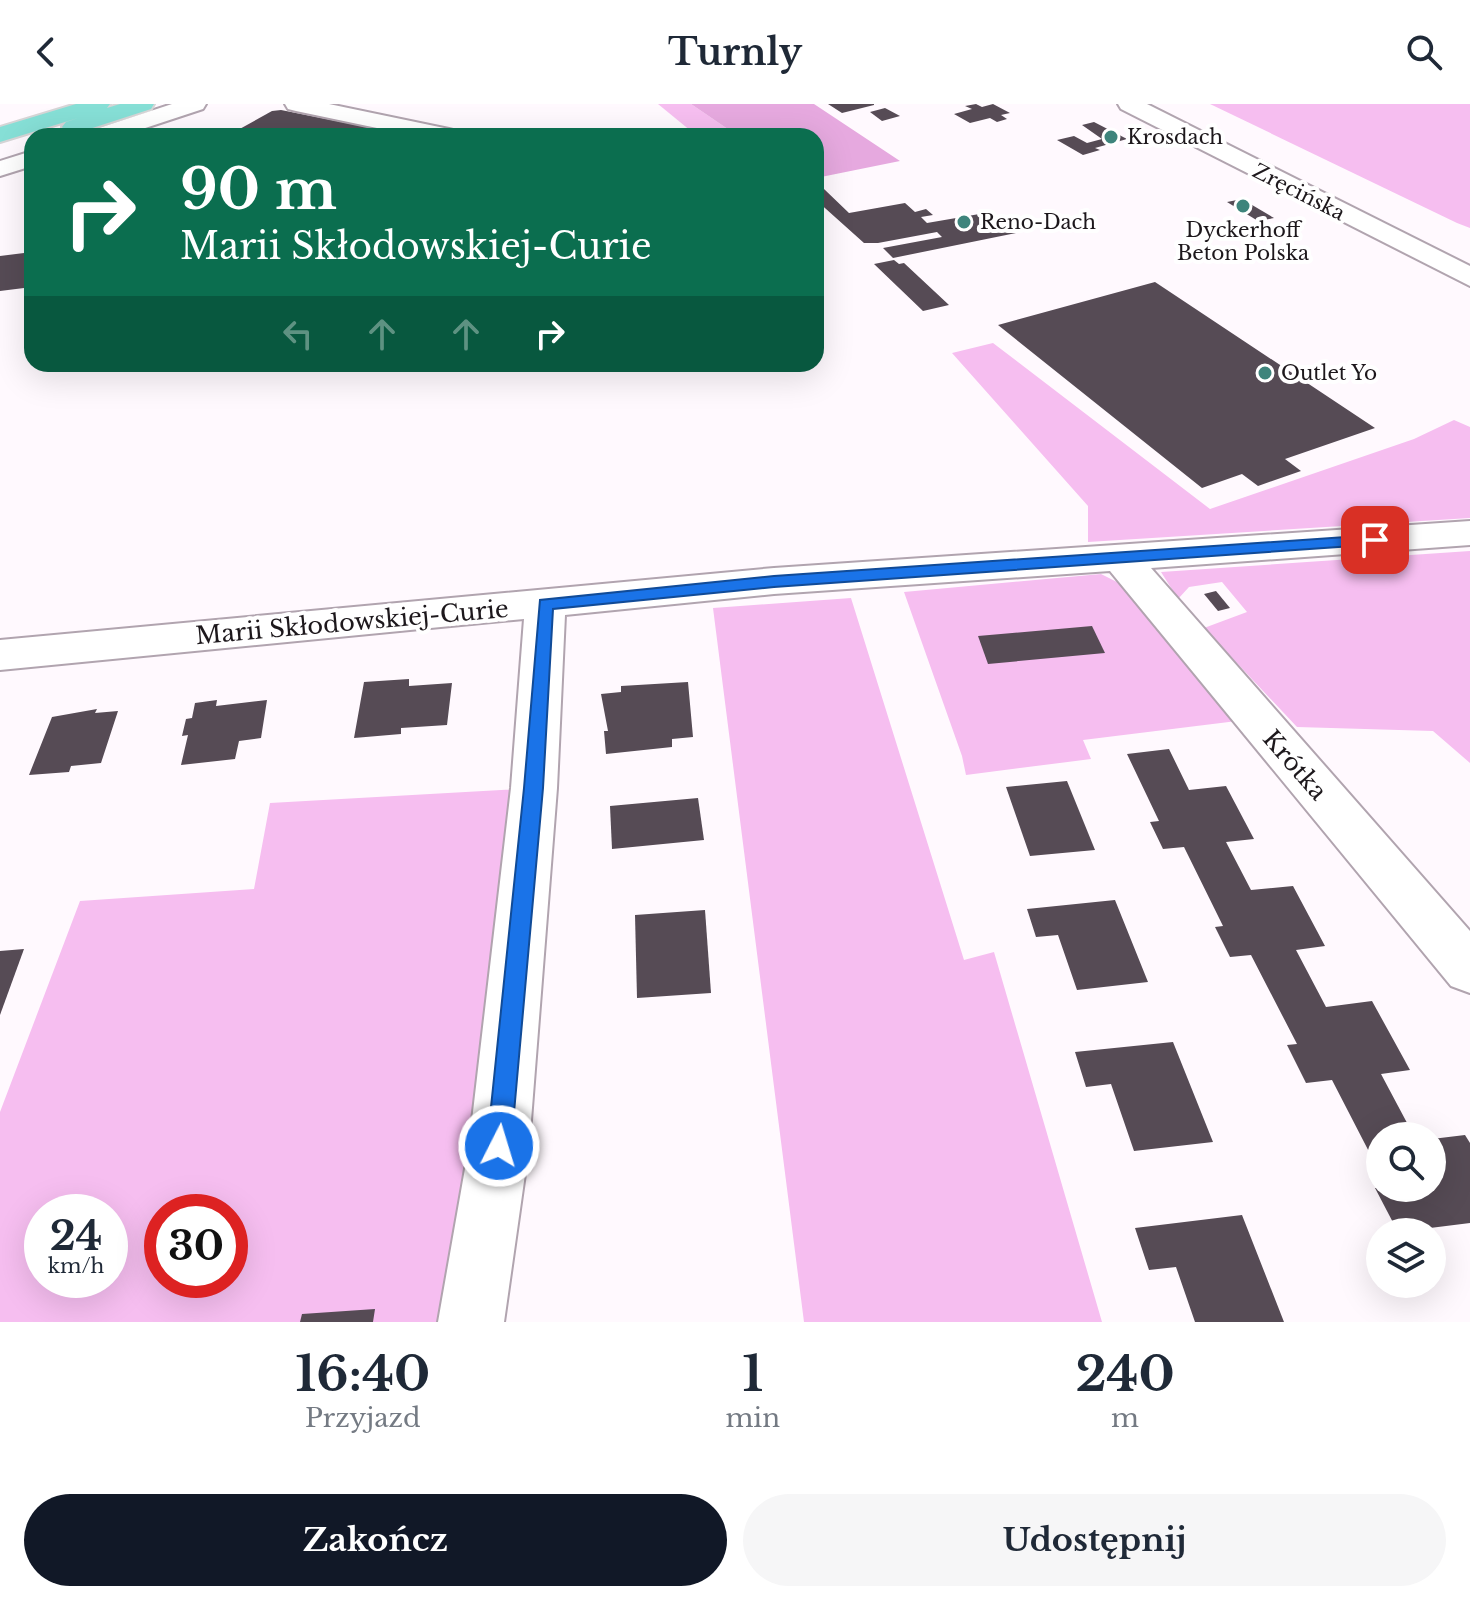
<!DOCTYPE html>
<html lang="pl">
<head>
<meta charset="utf-8">
<style>
	body { margin:0; font-family:"Libre Baskerville",serif; background:#f6f6f7; color:#1f2937; height:100vh; display:flex; flex-direction:column; font-size:30px; white-space:nowrap }
	* { box-sizing:border-box; margin:0 }
	p { font-size:26px; color:#747a83 }
	.icon { flex:none; width:44px; height:44px; fill:none; stroke:currentColor; stroke-width:2; stroke-linecap:round; stroke-linejoin:round }
	.map { position:relative; height:1218px; overflow:hidden }
	.details { display:flex; flex-direction:column; background:#fff; flex:1 }
	.details>* { flex:none }
	.banner { position:absolute; left:24px; top:24px; width:800px; height:244px; border-radius:24px; box-shadow:0 8px 32px #0002; background:#0b6e4f; color:#fff; overflow:hidden }
	.tools { position:absolute; left:1366px; top:1018px; display:grid; gap:16px }
	.tools a { display:grid; place-items:center; width:80px; height:80px; border-radius:50%; background:#fff; box-shadow:0 8px 32px #0002; font-size:40px }
	.speed { position:absolute; left:24px; top:1090px; display:flex; gap:16px; font-size:40px; font-weight:700; text-align:center }
	.speed>* { display:grid; place-content:center; width:104px; height:104px; border-radius:50%; background:#fff; box-shadow:0 8px 32px #0002; line-height:1 }
	.speed small { font-size:20px; font-weight:400 }
	.speed .limit { border:12px solid #d22; background:#fff; color:#111 }
	.pin { position:absolute; display:grid; place-items:center; width:68px; height:68px; color:#fff; margin:-34px; border-radius:16px; box-shadow:0 4px 12px #0006 }
	.me { position:absolute; width:88px; margin:-44px; rotate:5deg; stroke-linejoin:round; filter:drop-shadow(0 0 6px #0008) }
	.turn { display:flex; align-items:center; gap:28px; height:168px; padding:0 24px; font-size:36px }
	.turn .icon { width:104px; height:104px; stroke-width:2.5 }
	.turn b { display:block; font-size:56px; line-height:68px }
	.lanes { display:flex; align-items:center; height:76px; padding:0 24px; background:#0003; justify-content:center; gap:40px; direction:ltr }
	.lanes .off { opacity:.35 }
	.eta { display:flex; justify-content:space-evenly; align-items:center; height:136px; text-align:center }
	.eta b { font-size:48px; font-weight:700; line-height:56px }
	.button { display:flex; gap:16px; margin-top:auto; padding:16px 24px }
	.button a { flex:1; height:92px; border-radius:48px; background:#111827; color:#fff; font-size:32px; font-weight:700; line-height:92px; text-align:center }
	.button a+a { background:#f6f6f7; color:#1f2937 }
	header { display:flex; justify-content:space-between; align-items:center; height:104px; padding:0 24px; background:#fff; font-size:36px; font-weight:700 }
	.map>svg:first-child { display:block }
	.green { fill:#f6bef0; fill-rule:evenodd }
	.forest { fill:#e6a9df }
	.building { fill:#564b55 }
	.lines { fill:none; stroke-linecap:round; stroke-linejoin:round }
	.minor-casing { stroke:#b1a4af; stroke-width:4 }
	.major-casing { stroke:#d6d5d6; stroke-width:4 }
	.minor { fill:#fff; fill-rule:evenodd }
	.major { fill:#86dfd6; fill-rule:evenodd }
	.route { fill:#1a73e8; stroke:#114b97; stroke-width:2 }
	.poi-dot { fill:#3e847c; stroke:#fff; stroke-width:3 }
	.labels { text-anchor:middle; dominant-baseline:central; stroke-width:8; stroke-linejoin:round; paint-order:stroke }
	.far-poi-label { font-size:20px; fill:#1d181c; stroke:#fff; text-anchor:start }
	.far-street-label { font-size:20px; fill:#1d181c; stroke:#fff }
	.street-label { font-size:24px; fill:#1d181c; stroke:#fff }
</style>
</head>
<body>
<header><svg class="icon" aria-label="back" viewBox="0 0 24 24"><path d="M15 5l-7 7 7 7"/></svg>Turnly<svg class="icon" aria-label="search" viewBox="0 0 24 24"><circle cx="10" cy="10" r="6"/><path d="M15 15l6 6"/></svg></header>
<div class="map">
<svg width="1470" height="1218" viewBox="0 0 1470 1218">
	<rect width="100%" height="100%" fill="#fff9fe"/>
	<g class="green">
		<polygon points="658,0 691,0 738,32 697,32"/>
		<polygon points="1210,0 1470,0 1470,124 1457,119"/>
		<polygon points="993,239 1210,405 1414,335 1454,316 1470,323 1470,414 1088,438 1088,402 952,249"/>
		<polygon points="1470,447 1470,659 1433,627 1297,623 1204,524 1247,508 1222,478 1189,483 1178,495 1161,468"/>
		<polygon points="1101,470 1123,481 1237,617 1083,636 1091,655 966,671 962,652 904,488"/>
		<polygon points="851,494 964,856 994,848 1102,1218 804,1218 713,504"/>
		<path d="M520,685L450,1218H0V1008L80,797L254,785L270,699ZM42,1108H110V1176H42ZM162,1108H230V1176H162Z"/>
	</g>
	<polygon class="forest" points="691,0 814,0 900,57 816,74 816,32 738,32"/>
	<g class="building">
		<polygon points="828,0 874,0 874,1 842,9"/>
		<polygon points="976,0 982,3 993,0 1010,9 1001,11 1007,15 997,18 990,14 970,19 954,10 972,5 965,2"/>
		<polygon points="885,4 900,12 882,17 870,8"/>
		<polygon points="281,6 407,31 407,32 227,32 272,7"/>
		<polygon points="1094,18 1127,35 1095,44 1100,46 1083,51 1057,36 1074,32 1087,39 1102,35 1082,21"/>
		<polygon points="824,85 849,109 905,99 915,108 926,105 933,111 921,113 927,119 991,108 1016,129 893,154 883,144 942,133 937,128 878,139 864,139 816,96 816,86"/>
		<polygon points="1242,95 1274,114 1258,117 1227,98"/>
		<polygon points="32,148 32,183 0,187 0,152"/>
		<polygon points="894,156 899,160 904,159 949,201 923,207 874,160"/>
		<polygon points="1155,178 1375,324 1285,355 1301,367 1258,382 1242,370 1202,384 998,221"/>
		<polygon points="1216,487 1230,504 1218,507 1204,490"/>
		<polygon points="1092,522 1105,549 988,560 978,532"/>
		<polygon points="409,575 409,582 452,579 447,621 401,624 401,630 354,634 364,578"/>
		<polygon points="688,578 693,633 672,635 672,643 606,650 604,627 608,627 601,590 621,588 621,582"/>
		<polygon points="217,596 216,602 267,596 261,634 239,637 235,655 181,661 188,631 182,632 186,615 192,614 195,599"/>
		<polygon points="97,605 95,609 118,607 101,659 71,662 69,668 29,671 52,613"/>
		<polygon points="1169,645 1189,686 1226,682 1254,735 1226,738 1251,786 1293,782 1325,842 1296,846 1326,903 1372,897 1410,966 1381,970 1414,1032 1380,1032 1380,1069 1332,976 1306,979 1287,941 1297,940 1251,851 1230,853 1215,823 1223,822 1184,743 1163,745 1150,718 1159,717 1127,650"/>
		<polygon points="1067,677 1095,746 1030,752 1006,683"/>
		<polygon points="698,694 704,736 612,745 610,702"/>
		<polygon points="1115,796 1148,878 1077,886 1058,831 1036,833 1027,805"/>
		<polygon points="705,806 711,889 637,894 635,811"/>
		<polygon points="24,845 0,911 0,847"/>
		<polygon points="1173,938 1213,1038 1134,1047 1111,980 1086,983 1075,948"/>
		<polygon points="1465,1031 1470,1039 1470,1119 1398,1128 1375,1084 1432,1084 1432,1035"/>
		<polygon points="1242,1111 1284,1218 1195,1218 1176,1163 1149,1166 1135,1124"/>
		<polygon points="375,1205 373,1218 300,1218 302,1210"/>
	</g>
	<g class="lines">
		<defs>
			<g id="minor">
				<polygon points="172,0 206,0 203,5 121,32 86,32 90,27"/>
				<polygon points="285,0 329,0 449,25 457,27 461,32 415,32 296,7 288,5"/>
				<polygon points="1118,0 1147,0 1470,162 1470,182 1121,5"/>
				<polygon points="32,47 32,62 0,72 0,57"/>
				<polygon points="1470,417 1470,441 1151,464 1470,827 1470,889 1451,882 1110,467 774,490 565,511 557,684 529,1042 504,1218 438,1218 469,1042 511,684 524,515 0,566 0,536 774,464"/>
			</g>
			<polygon id="major" points="76,0 110,0 107,4 120,0 154,0 151,5 74,30 66,28 62,23 66,18 78,14 0,38 0,23"/>
		</defs>
		<use href="#minor" class="minor-casing"/>
		<use href="#major" class="major-casing"/>
		<use href="#minor" class="minor"/>
		<use href="#major" class="major"/>
	</g>
	<polygon class="route" points="1375,431 1381,433 1381,440 774,483 553,505 543,684 511,1042 507,1051 499,1055 490,1051 487,1042 524,684 540,496 774,472"/>
	<g class="poi-dot">
		<circle cx="1111" cy="33" r="8"/>
		<circle cx="1243" cy="102" r="8"/>
		<circle cx="964" cy="118" r="8"/>
		<circle cx="1265" cy="269" r="8"/>
	</g>
	<g class="labels">
		<g class="far-poi-label">
			<text x="1127" y="33">Krosdach</text>
			<text x="980" y="118">Reno-Dach</text>
			<text x="1243" y="126" text-anchor="middle">Dyckerhoff<tspan x="1243" dy="23">Beton Polska</tspan></text>
			<text x="1281" y="269">Outlet Yo</text>
		</g>
		<g class="far-street-label">
			<text transform="translate(1299 88) rotate(27)">Zręcińska</text>
		</g>
		<g class="street-label">
			<text transform="translate(352 518) rotate(-5)">Marii Skłodowskiej-Curie</text>
			<text transform="translate(1295 661) rotate(49)">Krótka</text>
		</g>
	</g>
</svg>
<div class="tools">
<a><svg class="icon" aria-label="search" viewBox="0 0 24 24"><circle cx="10" cy="10" r="6"/><path d="M15 15l6 6"/></svg></a>
<a><svg class="icon" aria-label="layers" viewBox="0 0 24 24"><path d="M12 4l9 5-9 5-9-5zM3 14l9 5 9-5"/></svg></a>
</div>
<div class="speed"><div>24<small>km/h</small></div><div class="limit">30</div></div>
<div class="pin" style="left:1375px;top:436px;background:#d93025"><svg class="icon" aria-label="arrive" viewBox="0 0 24 24"><path d="M6 21V4h12l-3 4 3 4H6"/></svg></div>
<svg class="me" style="left:499px;top:1042px" viewBox="-20 -20 40 40"><circle r="17" fill="#1a73e8" stroke="#fff" stroke-width="3"/><path d="M0-11L8 9 0 5-8 9z" fill="#fff"/></svg>
<div class="banner">
<div class="turn"><svg class="icon" aria-label="right" viewBox="0 0 24 24"><path d="M7 20v-9h11M14 6l5 5-5 5"/></svg><div><b>90 m</b>Marii Skłodowskiej-Curie</div></div>
<div class="lanes"><svg class="icon off" aria-label="left" viewBox="0 0 24 24"><path d="M17 20v-9H6M10 6l-5 5 5 5"/></svg><svg class="icon off" aria-label="ahead" viewBox="0 0 24 24"><path d="M12 20V5M6 11l6-6 6 6"/></svg><svg class="icon off" aria-label="ahead" viewBox="0 0 24 24"><path d="M12 20V5M6 11l6-6 6 6"/></svg><svg class="icon" aria-label="right" viewBox="0 0 24 24"><path d="M7 20v-9h11M14 6l5 5-5 5"/></svg></div>
</div>
</div>
<section class="details">
<div class="eta">
<div><b>16:40</b><p>Przyjazd</p></div>
<div><b>1</b><p>min</p></div>
<div><b>240</b><p>m</p></div>
</div>
<div class="button"><a>Zakończ</a><a>Udostępnij</a></div>
</section>
</body>
</html>
